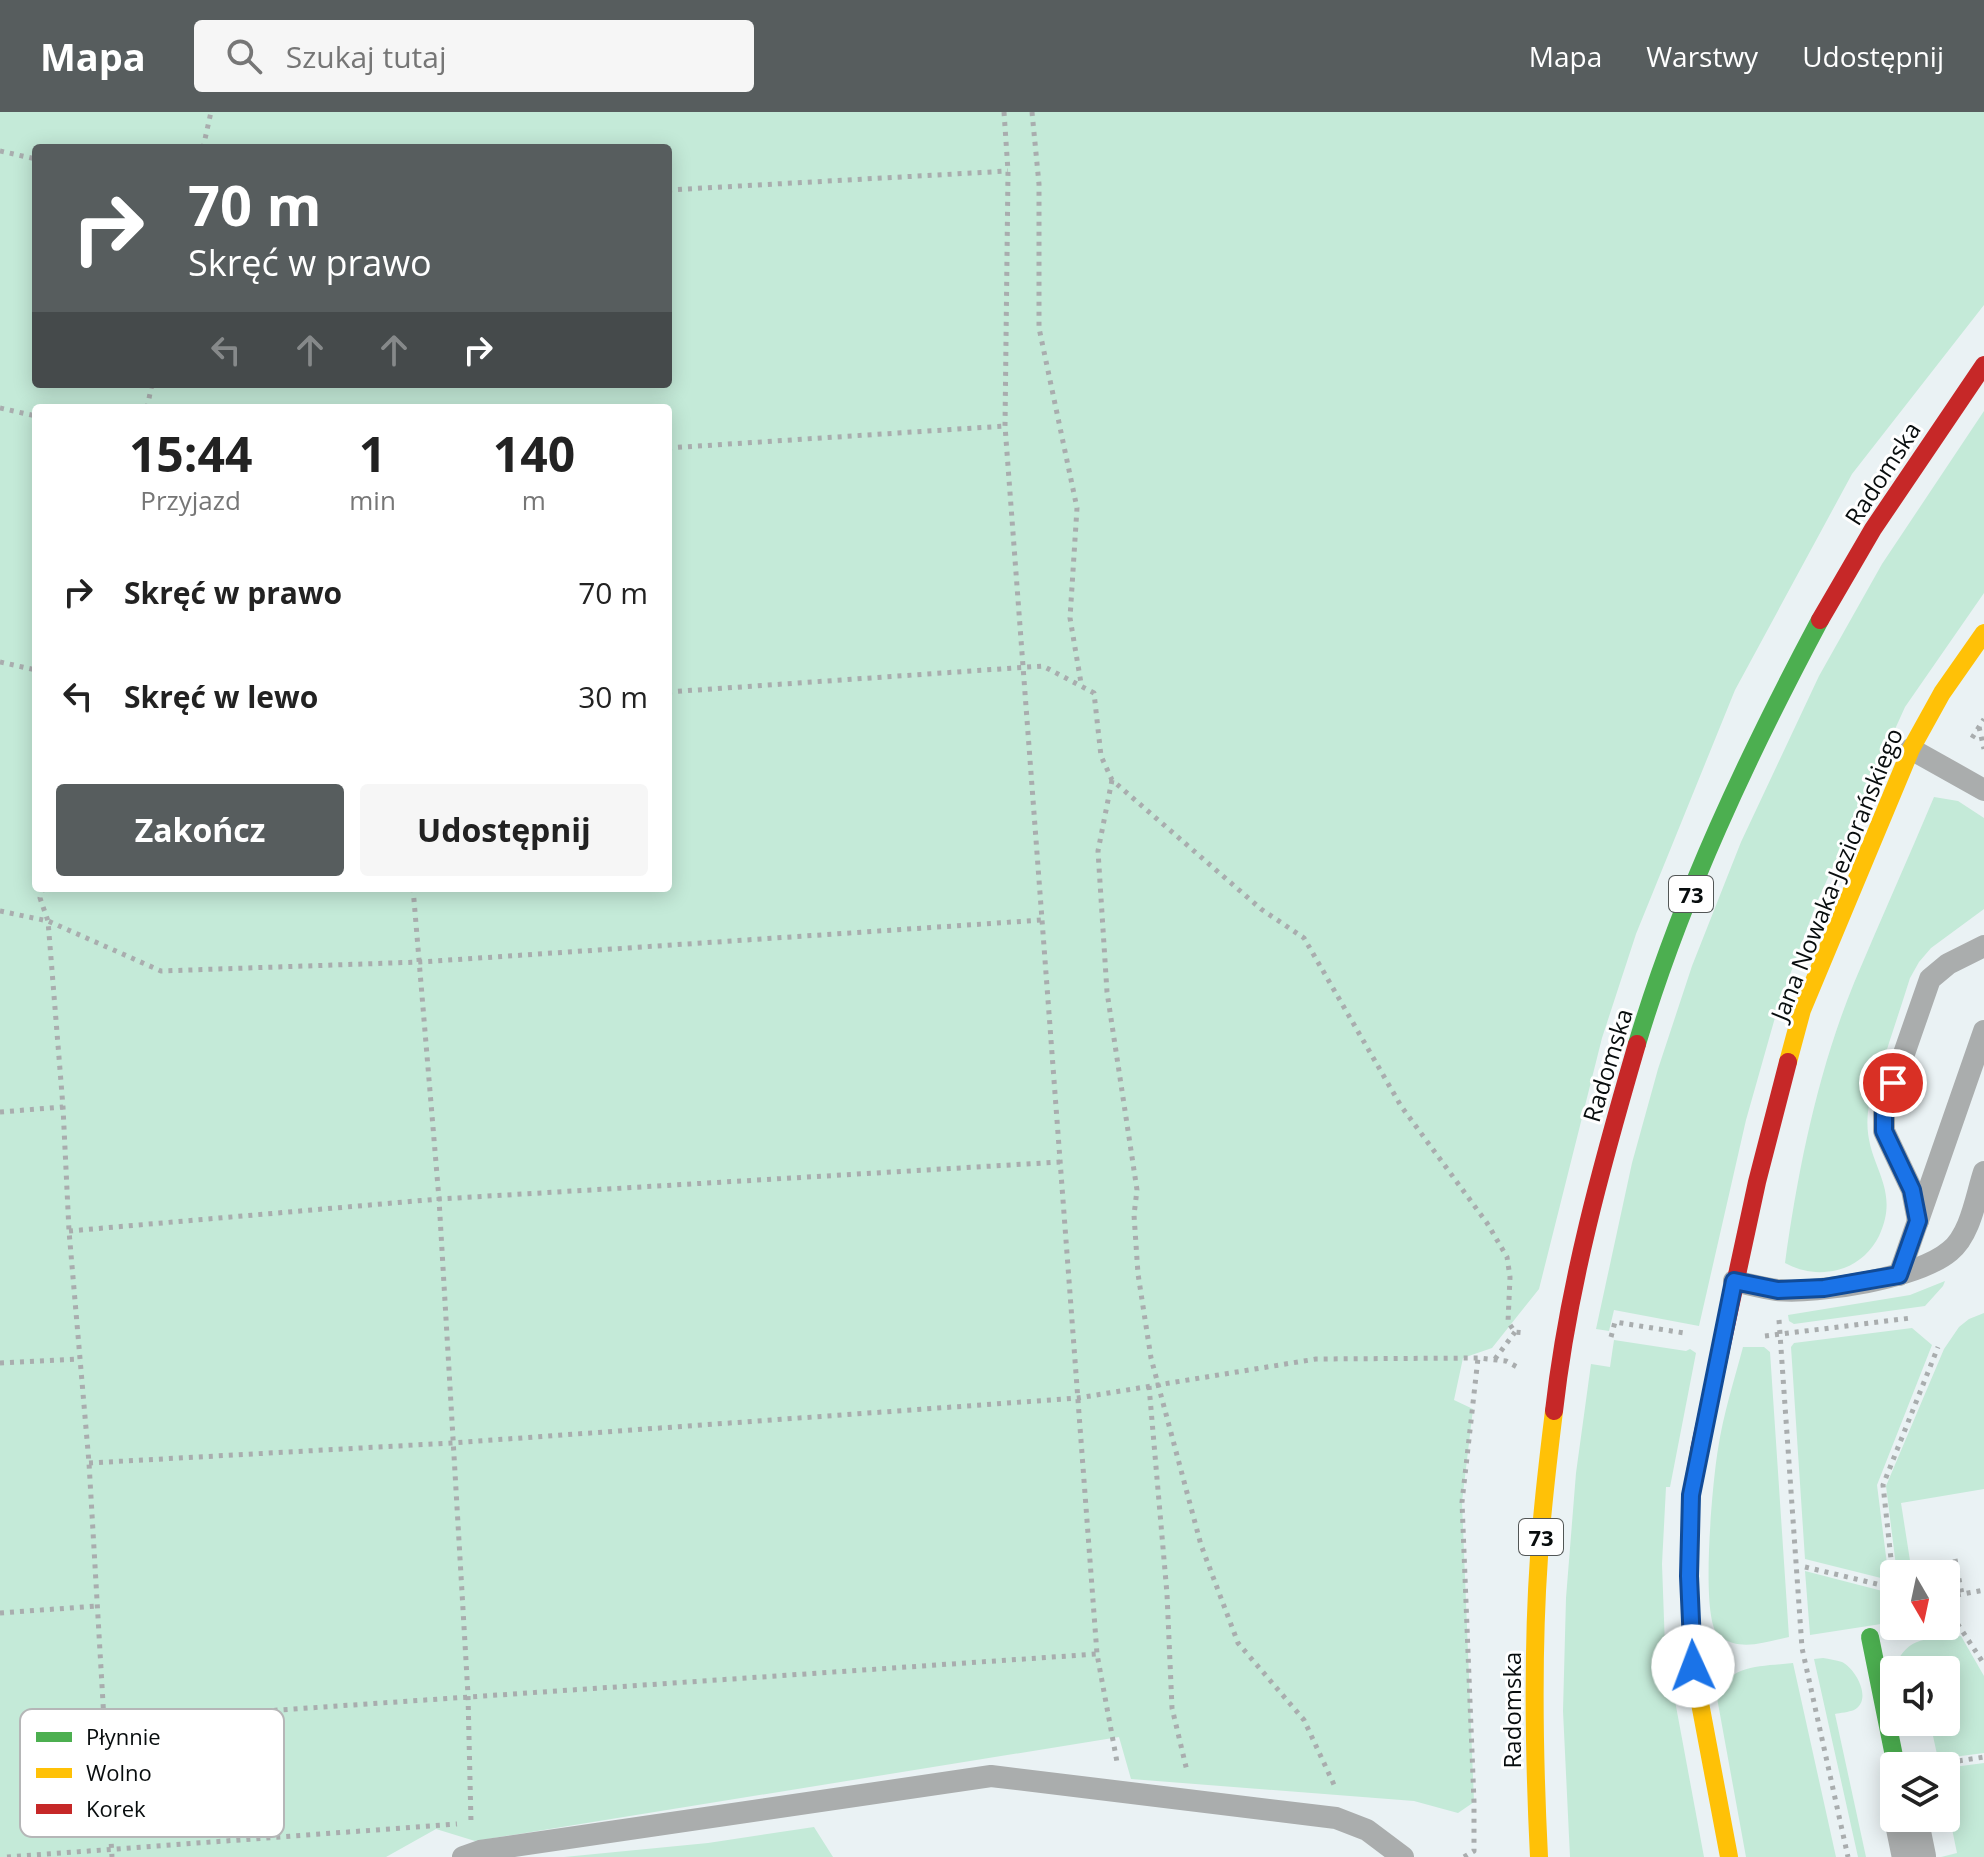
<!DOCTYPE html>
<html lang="pl">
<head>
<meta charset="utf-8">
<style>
	body { margin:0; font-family:"Open Sans",sans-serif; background:#f6f6f6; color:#222; height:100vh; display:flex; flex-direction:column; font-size:30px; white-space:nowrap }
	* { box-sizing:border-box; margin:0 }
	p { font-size:26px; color:#767676 }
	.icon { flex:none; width:44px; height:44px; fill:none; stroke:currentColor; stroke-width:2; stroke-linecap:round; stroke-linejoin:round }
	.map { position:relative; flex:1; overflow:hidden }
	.drawer { position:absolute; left:32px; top:292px; width:640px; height:488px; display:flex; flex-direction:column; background:#fff; border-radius:8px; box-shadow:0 4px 20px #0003 }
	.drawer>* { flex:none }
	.banner { position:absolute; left:32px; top:32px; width:640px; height:244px; border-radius:8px; box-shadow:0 4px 20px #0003; background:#575d5e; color:#fff; overflow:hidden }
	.needle { width:52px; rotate:171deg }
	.fabs { position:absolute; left:1880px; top:1448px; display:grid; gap:16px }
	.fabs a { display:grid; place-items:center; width:80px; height:80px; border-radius:8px; background:#fff; box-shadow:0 4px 20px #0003; font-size:40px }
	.pin { position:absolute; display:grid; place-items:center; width:68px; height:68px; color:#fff; margin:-34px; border:4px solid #fff; border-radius:50%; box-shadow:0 2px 8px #0007 }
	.me { position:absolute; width:88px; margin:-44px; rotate:358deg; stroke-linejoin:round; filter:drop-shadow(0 0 6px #0008) }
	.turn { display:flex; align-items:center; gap:28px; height:168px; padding:0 24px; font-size:36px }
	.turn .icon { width:104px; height:104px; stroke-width:2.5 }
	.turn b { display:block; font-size:56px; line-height:68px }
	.lanes { display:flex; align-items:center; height:76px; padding:0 24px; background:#0003; justify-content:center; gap:40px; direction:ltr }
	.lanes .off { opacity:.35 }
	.eta { display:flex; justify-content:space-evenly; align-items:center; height:136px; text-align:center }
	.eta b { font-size:48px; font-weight:700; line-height:56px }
	.cta { display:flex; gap:16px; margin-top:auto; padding:16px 24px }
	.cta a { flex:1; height:92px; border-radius:8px; background:#575d5e; color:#fff; font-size:32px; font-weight:700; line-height:92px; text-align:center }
	.cta a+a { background:#f6f6f6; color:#222 }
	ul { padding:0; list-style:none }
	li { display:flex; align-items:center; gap:24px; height:104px; padding:0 24px }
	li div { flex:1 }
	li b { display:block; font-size:30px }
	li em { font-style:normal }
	header { display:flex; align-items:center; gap:48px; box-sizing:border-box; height:112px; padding:0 40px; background:#575d5e; color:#fff }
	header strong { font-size:38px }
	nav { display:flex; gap:44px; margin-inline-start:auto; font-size:28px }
	.search { width:560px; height:72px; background:#f6f6f6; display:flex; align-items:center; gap:20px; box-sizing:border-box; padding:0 28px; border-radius:8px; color:#767676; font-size:30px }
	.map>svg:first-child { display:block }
	.green { fill:#c4ead8; fill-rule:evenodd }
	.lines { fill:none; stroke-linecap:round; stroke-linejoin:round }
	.path { stroke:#a9adae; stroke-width:5; stroke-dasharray:4 6; stroke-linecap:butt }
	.lane { stroke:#aaadad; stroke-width:22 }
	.street { stroke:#aaadad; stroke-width:44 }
	.fast { stroke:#4caf50; stroke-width:18 }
	.slow { stroke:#ffc107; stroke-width:18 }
	.jam { stroke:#c62828; stroke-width:18 }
	.route-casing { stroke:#114b97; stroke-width:20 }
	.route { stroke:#1a73e8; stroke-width:14 }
	.labels { text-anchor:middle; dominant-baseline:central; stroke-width:6; stroke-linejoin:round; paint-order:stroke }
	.shield { fill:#fff; stroke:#525656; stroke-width:2 }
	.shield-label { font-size:22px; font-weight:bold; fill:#080d0e }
	.street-label { font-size:24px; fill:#080d0e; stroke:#fff }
	.key { fill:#fff; stroke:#b5b6b7; stroke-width:2 }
	.key-label { font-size:22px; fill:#080d0e }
</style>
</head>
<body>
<header>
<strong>Mapa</strong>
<div class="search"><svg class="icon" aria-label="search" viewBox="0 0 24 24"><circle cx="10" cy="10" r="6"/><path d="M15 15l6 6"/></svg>Szukaj tutaj</div>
<nav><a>Mapa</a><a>Warstwy</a><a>Udostępnij</a></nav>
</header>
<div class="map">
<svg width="1984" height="1745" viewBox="0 0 1984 1745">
	<rect width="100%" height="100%" fill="#eaf2f4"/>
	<g class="green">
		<path d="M0,0H1984V193L1852,362L1735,578L1636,822L1602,926L1539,1177L1492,1236L1463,1246L1454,1288L1473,1297L1462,1390L1474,1690L1458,1701L1414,1689L1131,1667L1119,1625L475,1729L436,1717L386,1745H0ZM36,36H668V272H36ZM36,296H668V776H36Z"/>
		<polygon points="1984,299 1984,481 1905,595 1817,790 1778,895 1746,1008 1699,1214 1614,1198 1609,1219 1596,1217 1632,1051 1658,957 1692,854 1741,730 1819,564 1882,452"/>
		<path d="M1934,685L1958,689L1984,706V797L1931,836L1919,850L1910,866C1901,895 1891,924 1882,953C1877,969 1870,984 1868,1000C1862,1053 1903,1072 1879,1124C1872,1138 1859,1151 1844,1156C1824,1163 1803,1161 1785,1151C1798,1057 1818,959 1854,871C1880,809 1908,747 1934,685Z"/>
		<polygon points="1945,1169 1943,1174 1925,1194 1794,1212 1789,1209 1788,1203 1910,1183"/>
		<polygon points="1984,1201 1984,1377 1901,1391 1911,1455 1948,1450 1953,1478 1946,1479 1946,1462 1897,1462 1886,1374 1944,1237 1959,1215 1969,1207"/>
		<polygon points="1912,1216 1932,1233 1877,1373 1889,1468 1805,1447 1791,1235 1794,1231"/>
		<polygon points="1614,1228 1686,1239 1690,1237 1696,1241 1670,1375 1666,1375 1662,1452 1665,1535 1704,1745 1570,1745 1563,1599 1566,1486 1576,1361 1591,1252 1610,1255"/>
		<path d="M1743,1235H1764L1770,1240L1789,1525C1765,1530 1740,1540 1719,1524C1699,1509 1713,1366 1718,1337C1723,1303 1734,1269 1743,1235Z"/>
		<polygon points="1805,1459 1894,1482 1894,1510 1810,1523"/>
		<path d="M1961,1524L1984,1564V1641L1938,1647L1930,1610H1946V1558H1894V1556C1909,1522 1927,1528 1961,1524Z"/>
		<path d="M1823,1546C1829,1547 1836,1548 1842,1550C1856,1557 1873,1588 1854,1598C1849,1600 1840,1601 1835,1602L1866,1745H1858L1814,1547Z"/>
		<path d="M1793,1551L1836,1745H1746L1717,1586C1727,1551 1762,1555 1793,1551Z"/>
		<polygon points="1984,1651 1984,1745 1941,1745 1957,1741 1946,1688 1946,1656"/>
		<polygon points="814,1715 833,1745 564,1745 708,1731"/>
	</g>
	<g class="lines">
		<g class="path">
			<polyline points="1004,0 1008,59 1005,314 1097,1542 1117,1650"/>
			<polyline points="1032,0 1039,72 1039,216 1077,396 1070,506 1081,571"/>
			<polyline points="203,36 211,0"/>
			<polyline points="0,39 36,47"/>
			<polyline points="668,78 1008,59"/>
			<polyline points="0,296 36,304"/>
			<polyline points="147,296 152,272"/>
			<polyline points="668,336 1005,314"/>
			<polyline points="0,550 36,558"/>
			<polyline points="668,580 1043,554 1094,581 1101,644 1112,668 1261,797 1304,826 1401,994 1487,1111 1507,1145 1510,1165 1508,1210 1515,1220 1526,1221"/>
			<polyline points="1979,615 1984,637"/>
			<polyline points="1972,626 1984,607"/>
			<polyline points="1112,668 1098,739 1107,880 1137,1078 1134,1103 1138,1162 1151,1246 1201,1433 1238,1531 1304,1608 1336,1677"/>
			<polyline points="43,776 40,786 48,809 63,995 69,1119 89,1351 112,1745"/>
			<polyline points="413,776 439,1087 468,1583 471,1711"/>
			<polyline points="0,799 48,809 161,859 420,850 1042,808"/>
			<polyline points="0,1000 63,995"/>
			<polyline points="69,1119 439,1087 1060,1050"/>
			<polyline points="1779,1208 1802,1536 1848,1745"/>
			<polyline points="1765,1224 1911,1206"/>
			<polyline points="1611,1225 1615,1210 1684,1221"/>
			<polyline points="1495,1247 1515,1220"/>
			<polyline points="0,1251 80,1247"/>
			<polyline points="1149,1274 1167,1482 1172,1596 1187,1659"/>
			<polyline points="89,1351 451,1331 1078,1286 1316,1247 1478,1246 1506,1249 1519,1256"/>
			<polyline points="1955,1447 1962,1482"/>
			<polyline points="1805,1455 1894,1476"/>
			<polyline points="1894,1475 1883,1373 1938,1235"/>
			<polyline points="1948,1484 1951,1502 1984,1552"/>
			<polyline points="1947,1485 1984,1478"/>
			<polyline points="0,1501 97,1494"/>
			<polyline points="104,1610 1097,1542"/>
			<polyline points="1939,1652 1984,1645"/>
			<polyline points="7,1745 457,1712"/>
			<polyline points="1464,1745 1474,1739 1474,1690 1462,1390 1478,1246"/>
		</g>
		<g class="lane">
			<polyline points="1911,637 1984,678"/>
			<polyline points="1918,1109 1912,1078 1884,1019 1884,999 1930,867 1948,852 1984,834"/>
			<polyline points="1899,1163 1984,919"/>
			<path d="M1734,1169C1748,1172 1763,1176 1777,1178C1818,1182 1918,1166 1950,1139C1971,1122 1976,1084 1984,1060"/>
			<polyline points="463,1745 480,1739 991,1664 1336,1706 1367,1718 1403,1745"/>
		</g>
		<polyline class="street" points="1906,1706 1914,1745"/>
		<g class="fast">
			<path d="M1637,932C1681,785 1748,643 1820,508"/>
			<polyline points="1870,1525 1896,1654"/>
		</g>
		<g class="slow">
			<polyline points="1788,950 1802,898 1911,637 1942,581 1984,521"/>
			<polyline points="1699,1339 1691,1383 1689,1464 1693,1554 1729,1745"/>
			<path d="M1539,1745C1534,1645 1532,1545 1539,1445C1542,1396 1548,1348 1554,1299"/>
		</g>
		<g class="jam">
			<polyline points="1820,508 1873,417 1984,253"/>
			<path d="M1554,1299C1568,1174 1602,1052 1637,932"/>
			<polyline points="1699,1339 1757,1070 1788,950"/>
		</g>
	</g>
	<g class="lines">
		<defs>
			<polyline id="route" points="1693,1554 1689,1464 1691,1383 1734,1169 1778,1178 1824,1176 1899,1163 1918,1109 1912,1078 1884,1019 1884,999 1893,971"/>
		</defs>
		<use href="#route" class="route-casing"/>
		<use href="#route" class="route"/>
	</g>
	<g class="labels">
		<g class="shield">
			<rect x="1669" y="764" width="44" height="36" rx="6"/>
			<rect x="1519" y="1407" width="44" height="36" rx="6"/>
		</g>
		<g class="shield-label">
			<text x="1691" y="782">73</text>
			<text x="1541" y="1425">73</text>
		</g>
		<g class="street-label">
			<text transform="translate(1882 361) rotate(-57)">Radomska</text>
			<text transform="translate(1836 762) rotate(-68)">Jana Nowaka-Jeziorańskiego</text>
			<text transform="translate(1607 953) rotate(-73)">Radomska</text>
			<text transform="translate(1511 1598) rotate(-90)">Radomska</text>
		</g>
	</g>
	<rect x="20" y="1597" width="264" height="128" rx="12" class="key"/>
	<rect x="36" y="1620" width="36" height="10" fill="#4caf50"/>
	<rect x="36" y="1656" width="36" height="10" fill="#ffc107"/>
	<rect x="36" y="1692" width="36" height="10" fill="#c62828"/>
	<g class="key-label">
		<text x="86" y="1633">Płynnie</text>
		<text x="86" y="1669">Wolno</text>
		<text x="86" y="1705">Korek</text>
	</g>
</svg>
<div class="fabs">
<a><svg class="needle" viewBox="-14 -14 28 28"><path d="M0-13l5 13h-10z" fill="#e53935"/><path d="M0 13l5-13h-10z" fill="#767676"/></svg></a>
<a><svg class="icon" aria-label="sound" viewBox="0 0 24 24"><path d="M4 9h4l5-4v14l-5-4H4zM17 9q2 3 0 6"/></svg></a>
<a><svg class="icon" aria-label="layers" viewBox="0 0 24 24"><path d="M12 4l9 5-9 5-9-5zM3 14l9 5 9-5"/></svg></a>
</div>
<div class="pin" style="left:1893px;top:971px;background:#d93025"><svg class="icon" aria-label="arrive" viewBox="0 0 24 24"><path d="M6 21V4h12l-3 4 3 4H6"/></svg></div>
<svg class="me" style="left:1693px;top:1554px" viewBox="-20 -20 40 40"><circle r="19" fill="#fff"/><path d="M0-13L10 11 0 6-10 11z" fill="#1a73e8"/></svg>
<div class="banner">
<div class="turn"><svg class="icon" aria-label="right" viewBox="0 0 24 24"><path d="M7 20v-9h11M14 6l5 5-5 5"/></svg><div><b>70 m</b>Skręć w prawo</div></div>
<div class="lanes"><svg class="icon off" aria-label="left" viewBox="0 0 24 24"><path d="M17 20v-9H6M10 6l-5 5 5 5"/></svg><svg class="icon off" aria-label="ahead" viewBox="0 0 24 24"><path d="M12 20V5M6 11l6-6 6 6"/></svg><svg class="icon off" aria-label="ahead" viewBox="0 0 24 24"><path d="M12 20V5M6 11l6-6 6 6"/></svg><svg class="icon" aria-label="right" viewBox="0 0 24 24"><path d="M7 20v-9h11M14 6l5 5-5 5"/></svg></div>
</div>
<section class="drawer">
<div class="eta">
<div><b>15:44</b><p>Przyjazd</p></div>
<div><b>1</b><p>min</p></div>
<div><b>140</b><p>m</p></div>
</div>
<ul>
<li><svg class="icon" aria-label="right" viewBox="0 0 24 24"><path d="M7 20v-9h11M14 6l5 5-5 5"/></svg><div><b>Skręć w prawo</b></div><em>70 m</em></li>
<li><svg class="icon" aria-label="left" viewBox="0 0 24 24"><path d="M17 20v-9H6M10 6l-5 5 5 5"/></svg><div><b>Skręć w lewo</b></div><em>30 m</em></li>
</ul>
<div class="cta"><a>Zakończ</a><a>Udostępnij</a></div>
</section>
</div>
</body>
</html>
